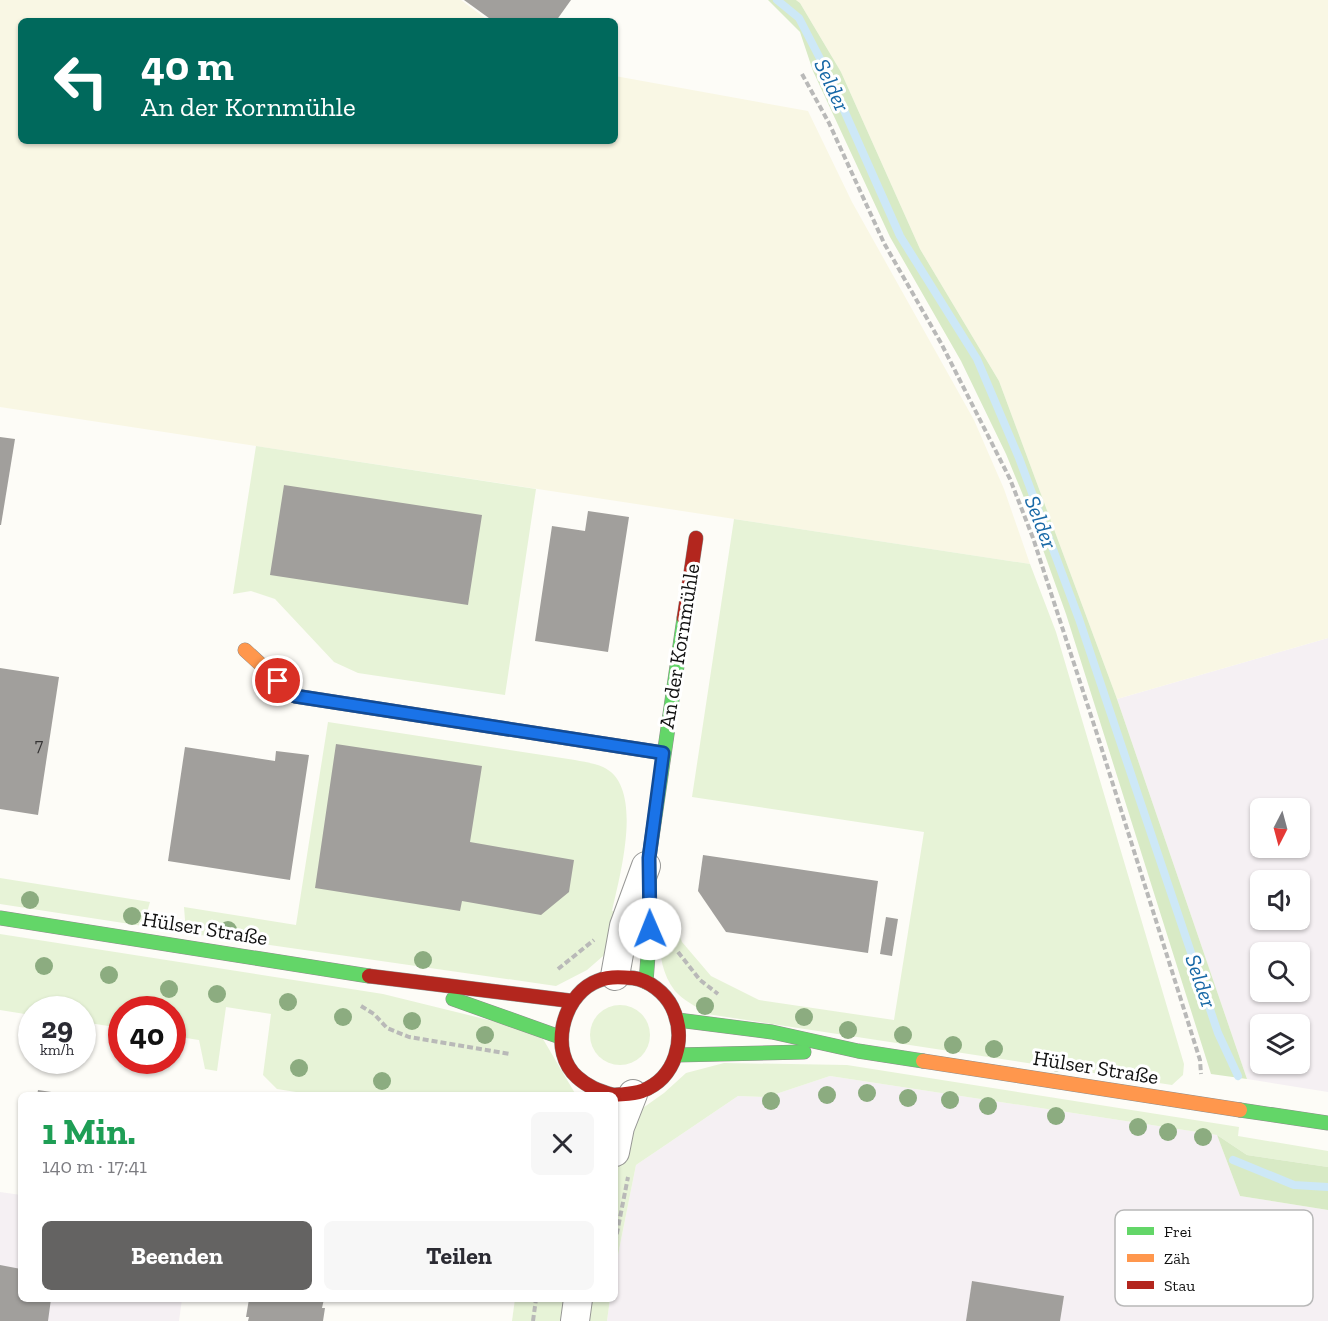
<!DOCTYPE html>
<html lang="de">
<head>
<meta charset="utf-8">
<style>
	body { margin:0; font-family:"Zilla Slab",serif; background:#f7f7f7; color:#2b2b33; height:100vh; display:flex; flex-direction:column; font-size:22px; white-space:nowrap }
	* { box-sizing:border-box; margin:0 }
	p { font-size:20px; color:#7c7c81 }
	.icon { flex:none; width:33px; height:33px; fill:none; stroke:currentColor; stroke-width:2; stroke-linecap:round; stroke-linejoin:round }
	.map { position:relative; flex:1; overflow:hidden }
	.drawer { position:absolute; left:18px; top:1092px; width:600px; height:210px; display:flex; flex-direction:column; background:#fff; border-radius:9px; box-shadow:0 2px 4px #0004 }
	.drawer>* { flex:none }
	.top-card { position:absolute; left:18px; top:18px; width:600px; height:126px; border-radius:9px; box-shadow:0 2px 4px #0004; background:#00695c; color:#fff; overflow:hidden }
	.needle { width:39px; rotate:186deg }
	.buttons { position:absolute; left:1250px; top:798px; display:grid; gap:12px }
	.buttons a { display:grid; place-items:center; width:60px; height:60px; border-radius:9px; background:#fff; box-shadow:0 2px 4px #0004; font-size:30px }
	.speed { position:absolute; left:18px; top:996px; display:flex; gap:12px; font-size:30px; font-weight:700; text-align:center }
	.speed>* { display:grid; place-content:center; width:78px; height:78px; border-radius:50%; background:#fff; box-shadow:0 2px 4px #0004; line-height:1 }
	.speed small { font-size:15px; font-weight:400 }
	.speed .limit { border:9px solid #d22; background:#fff; color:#111 }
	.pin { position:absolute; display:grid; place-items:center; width:51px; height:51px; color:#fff; margin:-26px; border:3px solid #fff; border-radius:50%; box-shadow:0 2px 6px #0007 }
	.me { position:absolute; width:66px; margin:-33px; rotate:359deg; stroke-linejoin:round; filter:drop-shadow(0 0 4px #0008) }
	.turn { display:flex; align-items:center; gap:21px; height:126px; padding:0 24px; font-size:27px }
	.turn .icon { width:78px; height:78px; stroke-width:2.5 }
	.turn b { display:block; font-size:42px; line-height:51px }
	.round { display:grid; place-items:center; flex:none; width:63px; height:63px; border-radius:9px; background:#f7f7f7 }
	.summary { display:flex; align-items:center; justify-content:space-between; height:102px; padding:0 24px }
	h1 { font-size:36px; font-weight:700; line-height:45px; color:#1e9e55 }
	.action { display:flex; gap:12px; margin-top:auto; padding:12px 24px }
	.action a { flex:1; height:69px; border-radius:9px; background:#646362; color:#fff; font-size:24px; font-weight:700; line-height:69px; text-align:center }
	.action a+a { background:#f7f7f7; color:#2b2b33 }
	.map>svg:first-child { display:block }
	.industrial { fill:#f5f0f3; fill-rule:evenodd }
	.farmland { fill:#f9f7e4 }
	.green { fill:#e7f3d7 }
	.forest { fill:#d8eac5 }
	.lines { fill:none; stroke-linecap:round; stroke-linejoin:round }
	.stream { stroke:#cde8f7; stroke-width:8 }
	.building { fill:#a19f9c }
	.street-casing { stroke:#979795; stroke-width:30 }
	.fast-casing { stroke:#8e8d8b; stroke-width:15 }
	.slow-casing { stroke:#8e8d8b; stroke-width:15 }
	.jam-casing { stroke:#8e8d8b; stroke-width:15 }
	.path { stroke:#b9b9b8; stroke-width:4; stroke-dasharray:6 3; stroke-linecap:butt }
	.street { stroke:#fffffe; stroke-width:28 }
	.fast { stroke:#63d668; stroke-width:14 }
	.slow { stroke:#ff974d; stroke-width:14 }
	.jam { stroke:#b3261e; stroke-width:14 }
	.tree { fill:#8cac80 }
	.route-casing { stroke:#114b97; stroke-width:15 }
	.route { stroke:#1a73e8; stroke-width:10 }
	.labels { text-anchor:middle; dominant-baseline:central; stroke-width:6; stroke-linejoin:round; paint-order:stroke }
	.number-label { font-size:18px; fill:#353434 }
	.street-label { font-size:21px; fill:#111; stroke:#fff }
	.water-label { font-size:22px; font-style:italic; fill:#1768a6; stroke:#fff }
	.key { fill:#fff; stroke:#b8b8b8; stroke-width:1.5 }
	.key-label { font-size:16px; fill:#111 }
</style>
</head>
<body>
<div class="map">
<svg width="1328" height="1321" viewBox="0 0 1328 1321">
	<rect width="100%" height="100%" fill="#fdfcf7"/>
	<g class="industrial">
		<path d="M1328,638V1092L1247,1079L1117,699ZM1260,808H1299V848H1260ZM1260,880H1299V920H1260ZM1260,952H1299V992H1260ZM1260,1024H1299V1064H1260Z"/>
		<polygon points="830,1076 1217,1135 1240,1196 1328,1210 1328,1321 607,1321 610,1299 615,1299 615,1270 636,1165 738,1096 767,1097"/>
		<polygon points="0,1192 21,1195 21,1299 182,1299 179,1321 0,1321"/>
	</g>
	<g class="farmland">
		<polygon points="0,0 461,0 489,21 21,21 21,141 615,141 615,76 808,111 852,202 974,420 1004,489 1030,564 0,407"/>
		<polygon points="796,0 1328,0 1328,638 1117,699 999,381 920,249 841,72 800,3"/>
	</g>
	<g class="green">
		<polygon points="256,446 536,489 505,695 358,673 334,662 275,599 251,591 233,594"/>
		<path d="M734,519L1030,564L1056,632L1184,1064L1183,1075L1172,1085L707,1014C697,1007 683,1000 675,991C658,969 659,943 660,917L673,920L682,942L711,976L759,1000L894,1020L924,832L692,797Z"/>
		<path d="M328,722L575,760C584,762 594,763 603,767C645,786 620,875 612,911L621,912L610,950L587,970L556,986L186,933L184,907L296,925Z"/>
		<polygon points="0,878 150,902 143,926 0,904"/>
		<polygon points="0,934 383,994 517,1027 543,1039 576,1095 315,1095 277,1089 263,1075 271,1014 226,1007 217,1071 205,1069 199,1040 173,1036 172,1010 122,1010 121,1028 83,1022 82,1010 32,1010 31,1015 0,1010"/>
		<circle cx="620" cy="1035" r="30"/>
		<polygon points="724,1063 847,1065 1239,1127 1238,1136 1328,1151 1328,1167 1247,1155 1217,1135 830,1076 767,1097 738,1096 636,1165 615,1270 615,1181 625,1133 640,1110 664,1093 686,1073"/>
		<polygon points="515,1299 564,1299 561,1321 512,1321"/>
		<polygon points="591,1299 610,1299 607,1321 587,1321"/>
	</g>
	<g class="forest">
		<polygon points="768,0 796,0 800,3 841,72 920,249 999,381 1117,699 1247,1079 1211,1074 1066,614 1027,505 1006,454 961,361 890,237 813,71 800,32"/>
		<polygon points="1217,1135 1247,1155 1328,1167 1328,1210 1240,1196"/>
	</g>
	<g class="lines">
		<g class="stream">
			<polyline points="777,0 799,18 827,72 900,236 977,359 1019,458 1079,619 1218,1033 1238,1076"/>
			<polyline points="1233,1160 1294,1185 1328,1187"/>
		</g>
	</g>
	<g class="building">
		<polygon points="464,0 571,0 556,21 493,21"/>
		<polygon points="0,437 15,439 1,525 0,525"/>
		<polygon points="284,485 482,515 468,605 270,575"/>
		<polygon points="588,511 629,517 608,652 535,641 552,526 585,531"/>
		<polygon points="0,668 59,677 38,815 0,809"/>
		<polygon points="336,744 482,766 470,842 574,860 569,892 541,915 462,901 460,911 315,888"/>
		<polygon points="185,747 275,761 276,751 309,755 290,880 168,861"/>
		<polygon points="703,855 878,881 868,953 726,932 698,891"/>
		<polygon points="886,917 898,919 892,956 880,954"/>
		<polygon points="38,1090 65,1094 65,1095 37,1095"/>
		<polygon points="0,1265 21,1269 21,1299 51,1299 48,1321 0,1321"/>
		<polygon points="972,1281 1064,1296 1060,1321 966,1321"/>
		<polygon points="249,1299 324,1299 322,1308 325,1308 323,1321 248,1321 249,1317 246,1317"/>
	</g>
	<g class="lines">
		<defs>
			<g id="street">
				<polyline points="615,976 624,926 646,866"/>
				<polyline points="615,1152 620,1127 633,1094"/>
				<polyline points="575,1321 578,1299"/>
			</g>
			<g id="fast">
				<polyline points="0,918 369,976"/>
				<polyline points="646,982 650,929 649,858 684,618"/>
				<polyline points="453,999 560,1037"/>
				<polyline points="678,1020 772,1032 858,1051 923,1061"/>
				<polyline points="677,1055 804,1052"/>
				<polyline points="1240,1110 1328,1123"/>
			</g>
			<g id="slow">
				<polyline points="245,650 295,696 663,753"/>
				<polyline points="923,1061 1240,1110"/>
			</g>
			<g id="jam">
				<polyline points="684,618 696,538"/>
				<polyline points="369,976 572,1001"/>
				<path d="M613,1095C599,1091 588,1087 577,1077C549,1052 562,999 593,983C606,976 619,977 633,978C649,980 665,993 672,1007C687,1038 676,1078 642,1091C633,1094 624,1094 615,1095"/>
			</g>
		</defs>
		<use href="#street" class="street-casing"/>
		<use href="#fast" class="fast-casing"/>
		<use href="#slow" class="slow-casing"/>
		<use href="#jam" class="jam-casing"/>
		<g class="path">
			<polyline points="802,74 829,123 884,243 941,343 1010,479 1033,538 1098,737 1200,1060 1201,1074"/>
			<polyline points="678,952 700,980 718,994"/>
			<polyline points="558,969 594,940"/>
			<polyline points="361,1006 374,1014 387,1028 409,1037 510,1054"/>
			<polyline points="615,1243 628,1177"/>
			<polyline points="533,1321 536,1299"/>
		</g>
		<use href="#street" class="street"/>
		<use href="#fast" class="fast"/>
		<use href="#slow" class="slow"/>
		<use href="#jam" class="jam"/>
	</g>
	<g class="tree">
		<circle cx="30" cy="900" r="9"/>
		<circle cx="132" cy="916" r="9"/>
		<circle cx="228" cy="930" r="9"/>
		<circle cx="423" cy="960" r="9"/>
		<circle cx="44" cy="966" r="9"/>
		<circle cx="109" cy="975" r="9"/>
		<circle cx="169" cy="989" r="9"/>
		<circle cx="217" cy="994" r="9"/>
		<circle cx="288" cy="1002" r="9"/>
		<circle cx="705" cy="1006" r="9"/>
		<circle cx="343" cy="1017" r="9"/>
		<circle cx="804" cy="1017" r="9"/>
		<circle cx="412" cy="1021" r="9"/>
		<circle cx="848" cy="1030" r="9"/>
		<circle cx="485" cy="1035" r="9"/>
		<circle cx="903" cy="1035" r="9"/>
		<circle cx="953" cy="1045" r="9"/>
		<circle cx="994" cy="1049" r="9"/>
		<circle cx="1058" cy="1063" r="9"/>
		<circle cx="299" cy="1068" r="9"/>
		<circle cx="382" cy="1081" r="9"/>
		<circle cx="867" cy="1093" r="9"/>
		<circle cx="827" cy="1095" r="9"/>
		<circle cx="908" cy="1098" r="9"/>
		<circle cx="950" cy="1100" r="9"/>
		<circle cx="771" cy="1101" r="9"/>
		<circle cx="988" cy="1106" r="9"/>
		<circle cx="1056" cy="1116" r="9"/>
		<circle cx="1138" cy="1127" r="9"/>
		<circle cx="1168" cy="1132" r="9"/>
		<circle cx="1203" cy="1137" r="9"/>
	</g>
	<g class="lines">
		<defs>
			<polyline id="route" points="278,681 295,696 663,753 649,858 650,929"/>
		</defs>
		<use href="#route" class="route-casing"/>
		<use href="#route" class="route"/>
	</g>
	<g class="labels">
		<g class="number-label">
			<text x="39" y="745">7</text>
		</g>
		<g class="street-label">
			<text transform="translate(679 646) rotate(-81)">An der Kornmühle</text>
			<text transform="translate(205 928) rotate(9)">Hülser Straße</text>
			<text transform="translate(1096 1067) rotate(9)">Hülser Straße</text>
		</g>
		<g class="water-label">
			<text transform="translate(832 85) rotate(65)">Selder</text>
			<text transform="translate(1041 522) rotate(69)">Selder</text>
			<text transform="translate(1201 981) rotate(71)">Selder</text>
		</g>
	</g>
	<rect x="1115" y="1210" width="198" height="96" rx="9" class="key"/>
	<rect x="1127" y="1227" width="27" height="8" fill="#63d668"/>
	<rect x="1127" y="1254" width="27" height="8" fill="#ff974d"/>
	<rect x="1127" y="1281" width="27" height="8" fill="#b3261e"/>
	<g class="key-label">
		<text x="1164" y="1237">Frei</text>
		<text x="1164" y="1264">Zäh</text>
		<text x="1164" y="1291">Stau</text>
	</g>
</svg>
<div class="buttons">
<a><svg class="needle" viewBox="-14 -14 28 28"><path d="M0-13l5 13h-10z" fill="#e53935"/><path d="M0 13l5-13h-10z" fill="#7c7c81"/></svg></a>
<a><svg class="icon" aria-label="sound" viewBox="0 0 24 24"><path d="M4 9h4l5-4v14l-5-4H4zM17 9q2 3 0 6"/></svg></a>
<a><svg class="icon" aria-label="search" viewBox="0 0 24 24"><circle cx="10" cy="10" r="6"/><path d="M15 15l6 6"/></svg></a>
<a><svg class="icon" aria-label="layers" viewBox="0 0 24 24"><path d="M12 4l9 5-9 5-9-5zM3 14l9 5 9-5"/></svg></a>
</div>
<div class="speed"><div>29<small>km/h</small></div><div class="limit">40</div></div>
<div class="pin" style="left:278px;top:681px;background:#d93025"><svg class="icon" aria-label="arrive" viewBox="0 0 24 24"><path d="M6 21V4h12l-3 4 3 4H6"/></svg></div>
<svg class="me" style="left:650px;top:929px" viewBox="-20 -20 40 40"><circle r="19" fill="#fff"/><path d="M0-13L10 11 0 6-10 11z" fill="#1a73e8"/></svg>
<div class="top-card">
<div class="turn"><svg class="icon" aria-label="left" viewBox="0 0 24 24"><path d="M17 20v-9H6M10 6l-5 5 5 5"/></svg><div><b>40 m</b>An der Kornmühle</div></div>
</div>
<section class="drawer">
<div class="summary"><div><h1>1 Min.</h1><p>140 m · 17:41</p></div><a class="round"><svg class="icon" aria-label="close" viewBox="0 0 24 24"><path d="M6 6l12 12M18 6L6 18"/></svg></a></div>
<div class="action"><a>Beenden</a><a>Teilen</a></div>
</section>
</div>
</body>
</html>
